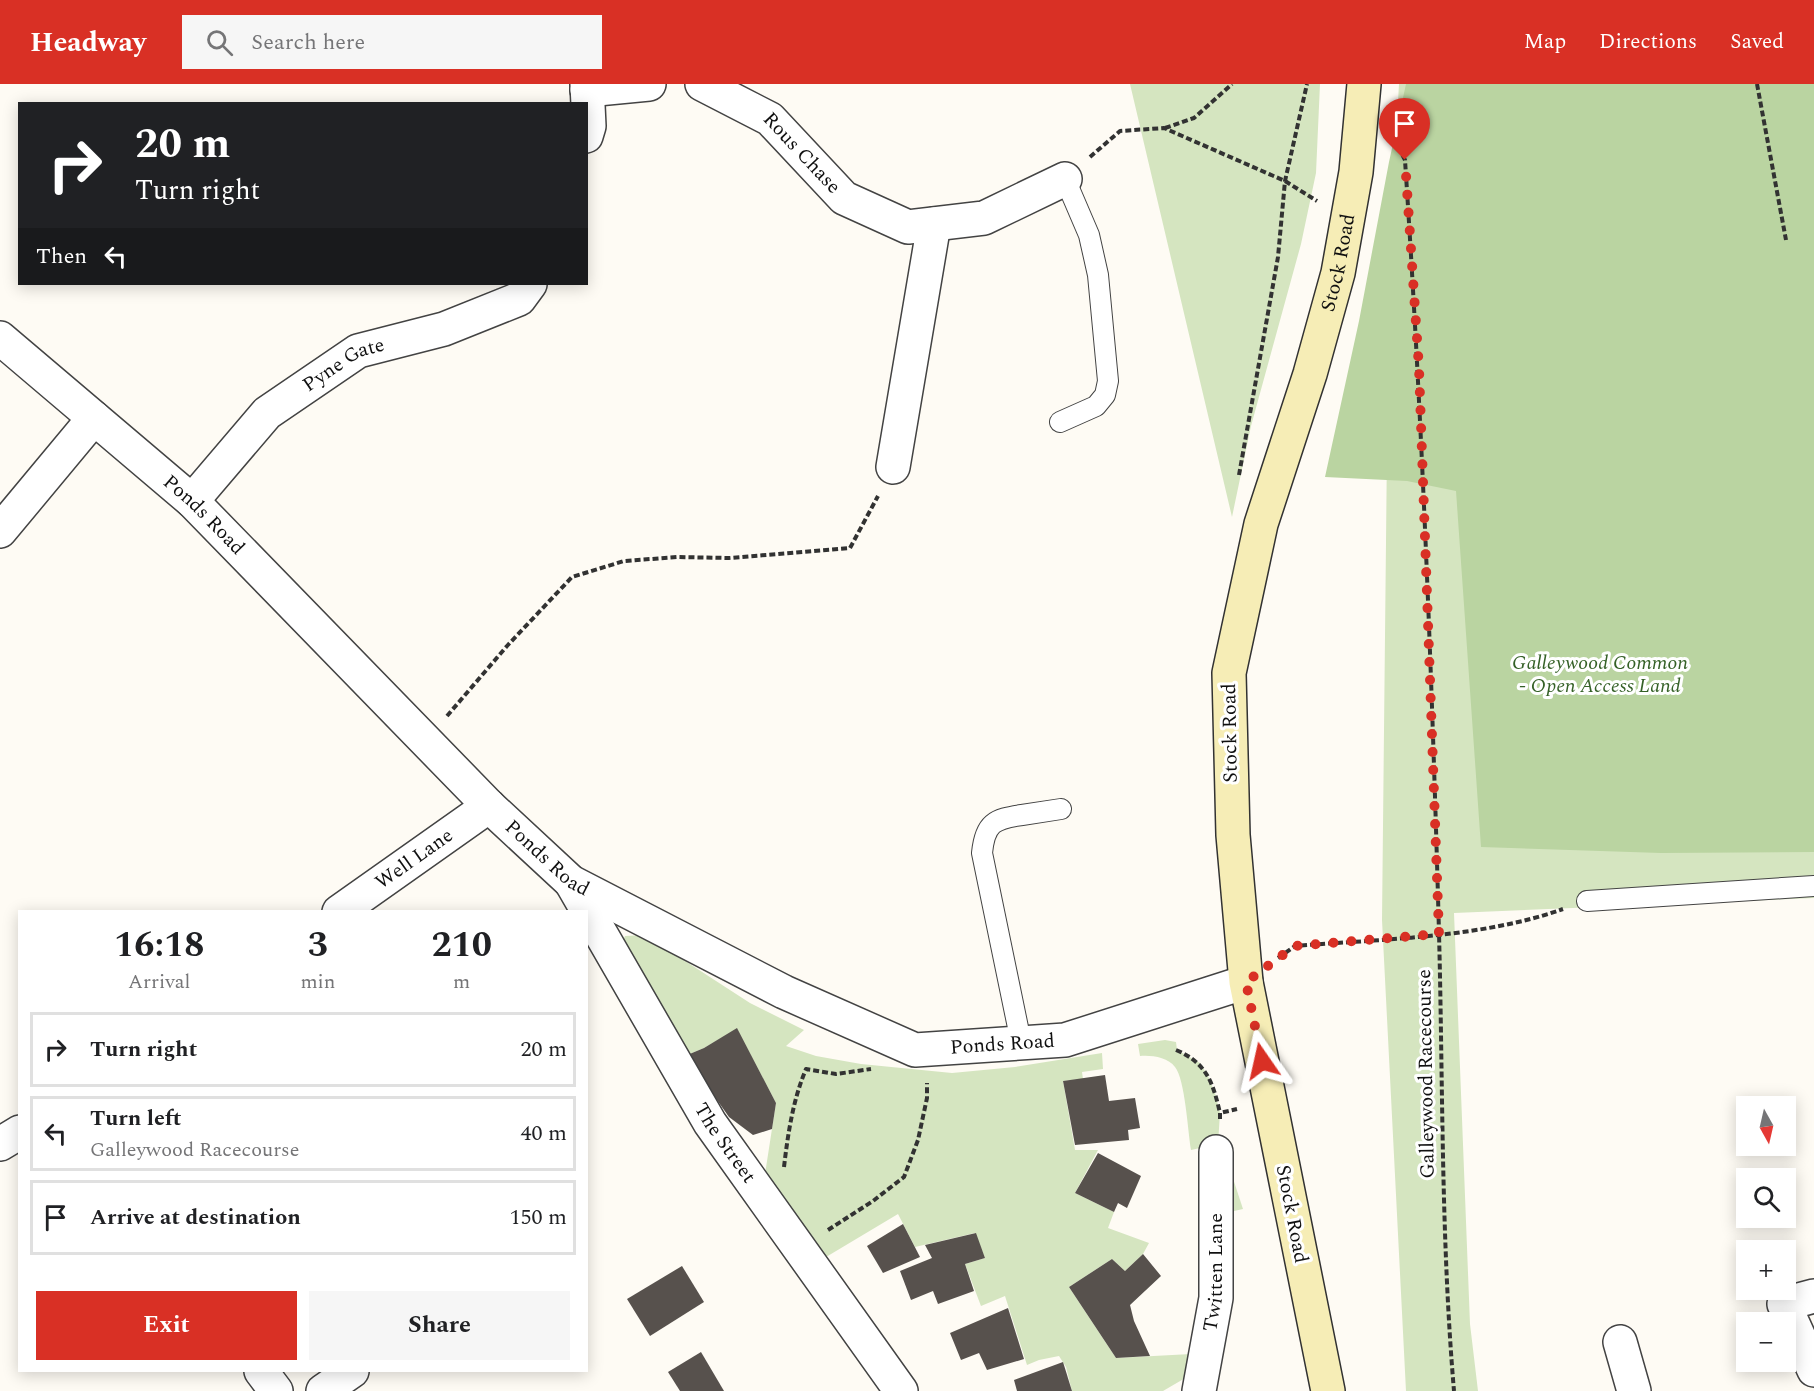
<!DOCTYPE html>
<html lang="en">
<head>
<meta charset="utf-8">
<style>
	body { margin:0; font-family:Spectral,serif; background:#f6f6f6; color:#202124; height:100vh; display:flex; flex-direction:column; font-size:22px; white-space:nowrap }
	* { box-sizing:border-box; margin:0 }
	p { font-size:20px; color:#757577 }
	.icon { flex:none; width:33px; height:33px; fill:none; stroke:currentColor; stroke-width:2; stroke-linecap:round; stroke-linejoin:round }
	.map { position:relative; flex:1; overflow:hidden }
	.drawer { position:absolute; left:18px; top:826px; width:570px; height:462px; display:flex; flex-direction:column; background:#fff; border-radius:0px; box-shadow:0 3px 15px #0003 }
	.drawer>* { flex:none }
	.guide { position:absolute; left:18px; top:18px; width:570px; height:183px; border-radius:0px; box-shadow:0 3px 15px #0003; background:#202124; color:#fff; overflow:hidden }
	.needle { width:39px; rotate:172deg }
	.fabs { position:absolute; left:1736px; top:1012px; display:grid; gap:12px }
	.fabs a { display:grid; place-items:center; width:60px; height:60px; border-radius:0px; background:#fff; box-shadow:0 3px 15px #0003; font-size:30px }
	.pin { position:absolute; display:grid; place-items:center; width:51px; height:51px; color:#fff; margin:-62px -26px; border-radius:50% 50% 50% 0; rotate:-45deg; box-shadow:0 0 6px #0007 }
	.pin .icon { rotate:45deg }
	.me { position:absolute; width:66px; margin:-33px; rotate:349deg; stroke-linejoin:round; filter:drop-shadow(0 0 4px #0008) }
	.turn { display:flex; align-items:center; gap:21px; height:126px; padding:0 18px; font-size:27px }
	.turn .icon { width:78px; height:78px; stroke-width:2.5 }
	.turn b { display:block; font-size:42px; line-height:51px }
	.then { display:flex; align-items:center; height:57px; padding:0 18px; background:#0003; gap:12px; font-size:22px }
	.eta { display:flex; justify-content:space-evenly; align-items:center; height:102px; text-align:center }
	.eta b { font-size:36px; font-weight:700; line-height:42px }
	.cta { display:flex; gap:12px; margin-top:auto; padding:12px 18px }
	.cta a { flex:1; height:69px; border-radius:0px; background:#d93025; color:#fff; font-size:24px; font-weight:700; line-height:69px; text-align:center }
	.cta a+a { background:#f6f6f6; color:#202124 }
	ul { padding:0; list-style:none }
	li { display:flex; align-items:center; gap:18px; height:75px; margin:0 12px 9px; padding:0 6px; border:3px solid #e0e0e0; border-radius:0px }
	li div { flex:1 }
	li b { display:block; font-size:22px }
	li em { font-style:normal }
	header { display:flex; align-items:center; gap:36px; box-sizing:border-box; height:84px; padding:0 30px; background:#d93025; color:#fff }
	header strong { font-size:28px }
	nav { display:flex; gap:33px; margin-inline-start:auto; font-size:21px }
	.search { width:420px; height:54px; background:#f6f6f6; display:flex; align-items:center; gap:15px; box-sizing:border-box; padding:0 21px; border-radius:0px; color:#757577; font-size:22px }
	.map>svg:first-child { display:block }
	.green { fill:#d5e5c0 }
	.forest { fill:#bad4a1 }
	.building { fill:#57514d }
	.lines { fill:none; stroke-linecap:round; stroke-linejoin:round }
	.lane-casing { stroke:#434343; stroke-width:22 }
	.street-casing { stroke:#434343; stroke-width:36 }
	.secondary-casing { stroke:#323232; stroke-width:36 }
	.path { stroke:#323232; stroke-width:4; stroke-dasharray:6 3; stroke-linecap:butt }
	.lane { stroke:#fff; stroke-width:20 }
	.street { stroke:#fff; stroke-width:33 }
	.secondary { stroke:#f6edb6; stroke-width:33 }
	.route { stroke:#d93025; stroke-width:10; stroke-dasharray:0 18 }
	.labels { text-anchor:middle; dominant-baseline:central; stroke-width:6; stroke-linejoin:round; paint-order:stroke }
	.street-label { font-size:20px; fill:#101010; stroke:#fff }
	.park-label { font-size:20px; font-style:italic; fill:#356127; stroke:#fff }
</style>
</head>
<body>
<header>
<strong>Headway</strong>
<div class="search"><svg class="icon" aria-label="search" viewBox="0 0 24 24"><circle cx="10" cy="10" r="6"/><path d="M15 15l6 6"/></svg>Search here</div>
<nav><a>Map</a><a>Directions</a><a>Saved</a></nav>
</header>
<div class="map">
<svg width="1814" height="1307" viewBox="0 0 1814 1307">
	<rect width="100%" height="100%" fill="#fefbf4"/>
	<g class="green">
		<polygon points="1130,0 1320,0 1316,89 1301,160 1251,342 1232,433"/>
		<polygon points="1399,0 1814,0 1814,814 1454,829 1470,1240 1478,1307 1406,1307 1382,836 1389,175"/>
		<polygon points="645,851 750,919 804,946 786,962 816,972 861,980 952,989 1015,983 1102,969 1103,985 1082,988 1083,995 1063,997 1075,1066 1098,1066 1075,1109 1114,1128 1108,1144 1149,1159 1143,1170 1125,1187 1112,1175 1069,1203 1116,1274 1191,1270 1187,1293 1163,1307 1072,1307 1066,1283 1059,1272 1039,1276 1027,1281 1005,1212 981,1222 965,1180 985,1174 975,1149 915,1163 898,1130 811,1182 765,1090 776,1019 737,945 704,964 680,974 620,863 625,852"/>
		<path d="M1165,956L1176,958L1177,966L1200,979L1208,992L1215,1009L1220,1029L1218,1060L1191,1066C1188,1048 1185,995 1175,983C1168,973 1151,971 1140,972L1138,960Z"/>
		<polygon points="1221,1058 1243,1125 1225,1129"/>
	</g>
	<polygon class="forest" points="1406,0 1814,0 1814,768 1661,769 1481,763 1456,407 1407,397 1325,393 1359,237 1389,78"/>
	<g class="building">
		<polygon points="737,944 776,1019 772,1045 753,1051 729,1033 705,999 680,974 704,964"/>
		<polygon points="1105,991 1109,1017 1135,1014 1140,1044 1128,1046 1129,1056 1075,1061 1063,997"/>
		<polygon points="1098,1069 1141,1092 1127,1124 1118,1119 1114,1128 1075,1109"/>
		<polygon points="903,1140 920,1173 883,1189 867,1162"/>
		<polygon points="976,1149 985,1174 965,1180 974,1207 938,1220 933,1207 911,1216 900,1187 932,1174 925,1161"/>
		<polygon points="1143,1170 1161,1192 1130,1221 1134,1237 1150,1272 1116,1274 1069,1203 1112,1175 1125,1187"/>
		<polygon points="682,1182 704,1218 650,1252 627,1215"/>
		<polygon points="1008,1224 1024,1275 987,1286 979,1269 961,1276 950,1249"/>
		<polygon points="701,1268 724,1307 680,1307 668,1288"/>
		<polygon points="1063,1278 1072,1307 1017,1307 1014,1296"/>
	</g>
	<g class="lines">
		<defs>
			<g id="lane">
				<polyline points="1060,338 1096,322 1105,311 1108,297 1098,191 1089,151 1065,95"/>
				<polyline points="1587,817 1814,802"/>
				<path d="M1021,958L982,769C985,739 994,735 1022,731C1035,729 1048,727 1061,725"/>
			</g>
			<g id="street">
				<path id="s1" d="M702,0L770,35L844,114L908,143L984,134L1065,95"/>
				<polyline points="587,6 649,0"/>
				<polyline points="586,52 589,42 587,0"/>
				<path id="s2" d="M0,254L192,417L489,722L571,798L784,908L915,966L1065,956L1246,898"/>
				<polyline points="893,383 934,140"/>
				<path id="s3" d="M192,417L267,329L358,267L444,245L519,215L530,200"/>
				<polyline points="0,447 94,334"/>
				<path id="s4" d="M571,798L710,1039L901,1307"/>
				<path id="s5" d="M339,828L489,722"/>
				<polyline points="0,1060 20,1048"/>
				<polyline points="1814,1212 1784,1220 1814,1286"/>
				<polyline points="1620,1258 1634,1307"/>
				<polyline points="261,1287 276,1307"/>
				<polyline points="323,1307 352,1287"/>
				<path id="s6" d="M1199,1307L1216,1214V1068"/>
			</g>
			<g id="secondary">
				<path id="s7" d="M1328,1307L1246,898L1233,751L1229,589L1261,440L1310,290L1338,189L1356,88L1364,0"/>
			</g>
		</defs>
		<use href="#lane" class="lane-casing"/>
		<use href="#street" class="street-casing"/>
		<use href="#secondary" class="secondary-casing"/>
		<g class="path">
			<polyline points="1757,0 1786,156"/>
			<polyline points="1165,44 1194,34 1232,0"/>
			<path d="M1394,55L1405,76C1422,333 1432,591 1439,849C1443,1002 1441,1155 1454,1307"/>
			<polyline points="1090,73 1120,47 1164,44 1285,97 1317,117"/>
			<polyline points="1239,391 1278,173 1285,97 1307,0"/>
			<polyline points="447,632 507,562 572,493 624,477 678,473 729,474 850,464 878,412"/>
			<path d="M1278,874L1295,862C1382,855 1482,854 1563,825"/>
			<path d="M1176,966C1207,979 1213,999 1220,1029"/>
			<polyline points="1220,1035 1220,1029 1237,1025"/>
			<path d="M784,1083C788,1049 793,1016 806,985L836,990L871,985"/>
			<polyline points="828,1146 873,1117 904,1093 918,1056 927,1014 927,999"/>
		</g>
		<use href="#lane" class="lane"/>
		<use href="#street" class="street"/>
		<use href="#secondary" class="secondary"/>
	</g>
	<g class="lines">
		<polyline class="route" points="1262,977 1246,898 1295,862 1439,850 1419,284 1405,76"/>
	</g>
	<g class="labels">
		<g class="street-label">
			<text stroke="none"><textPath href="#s1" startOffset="123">Rous Chase</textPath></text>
			<text stroke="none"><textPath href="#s7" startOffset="1152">Stock Road</textPath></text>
			<text stroke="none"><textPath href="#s3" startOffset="207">Pyne Gate</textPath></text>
			<text stroke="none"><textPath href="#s2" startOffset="270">Ponds Road</textPath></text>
			<text transform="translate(1230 649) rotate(-91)">Stock Road</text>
			<text stroke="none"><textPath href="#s2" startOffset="756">Ponds Road</textPath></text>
			<text stroke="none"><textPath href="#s5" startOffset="92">Well Lane</textPath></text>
			<text stroke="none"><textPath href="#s2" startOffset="1260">Ponds Road</textPath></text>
			<text transform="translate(1426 990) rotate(-91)">Galleywood Racecourse</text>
			<text stroke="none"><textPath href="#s4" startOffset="303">The Street</textPath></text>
			<text transform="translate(1292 1130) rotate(79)">Stock Road</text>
			<text stroke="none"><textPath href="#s6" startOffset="120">Twitten Lane</textPath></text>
		</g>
		<g class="park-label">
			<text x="1600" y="579">Galleywood Common<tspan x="1600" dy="23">- Open Access Land</tspan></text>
		</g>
	</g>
</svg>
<div class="fabs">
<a><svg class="needle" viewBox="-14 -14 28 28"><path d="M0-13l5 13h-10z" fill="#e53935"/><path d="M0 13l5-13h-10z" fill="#757577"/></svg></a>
<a><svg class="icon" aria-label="search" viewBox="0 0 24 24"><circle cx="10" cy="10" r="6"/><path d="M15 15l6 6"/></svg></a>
<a>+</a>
<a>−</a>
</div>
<div class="pin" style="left:1405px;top:76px;background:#d93025"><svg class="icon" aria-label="arrive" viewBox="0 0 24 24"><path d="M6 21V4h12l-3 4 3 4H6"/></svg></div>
<svg class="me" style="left:1262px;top:977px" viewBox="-20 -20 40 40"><path d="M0-17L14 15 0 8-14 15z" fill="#d93025" stroke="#fff" stroke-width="4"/></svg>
<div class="guide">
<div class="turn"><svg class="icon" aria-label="right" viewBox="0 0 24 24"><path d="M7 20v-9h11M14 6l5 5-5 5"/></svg><div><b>20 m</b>Turn right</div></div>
<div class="then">Then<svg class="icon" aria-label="left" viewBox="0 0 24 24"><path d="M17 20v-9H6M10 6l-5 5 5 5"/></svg></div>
</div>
<section class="drawer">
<div class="eta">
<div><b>16:18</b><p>Arrival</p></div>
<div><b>3</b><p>min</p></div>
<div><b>210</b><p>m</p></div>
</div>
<ul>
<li><svg class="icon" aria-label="right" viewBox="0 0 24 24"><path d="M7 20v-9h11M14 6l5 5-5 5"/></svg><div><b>Turn right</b></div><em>20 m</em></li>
<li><svg class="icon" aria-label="left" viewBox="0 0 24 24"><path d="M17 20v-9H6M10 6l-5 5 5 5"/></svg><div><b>Turn left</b><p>Galleywood Racecourse</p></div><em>40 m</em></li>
<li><svg class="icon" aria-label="arrive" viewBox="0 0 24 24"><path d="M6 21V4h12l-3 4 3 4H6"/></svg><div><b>Arrive at destination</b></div><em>150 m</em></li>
</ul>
<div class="cta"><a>Exit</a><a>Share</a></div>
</section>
</div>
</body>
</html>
